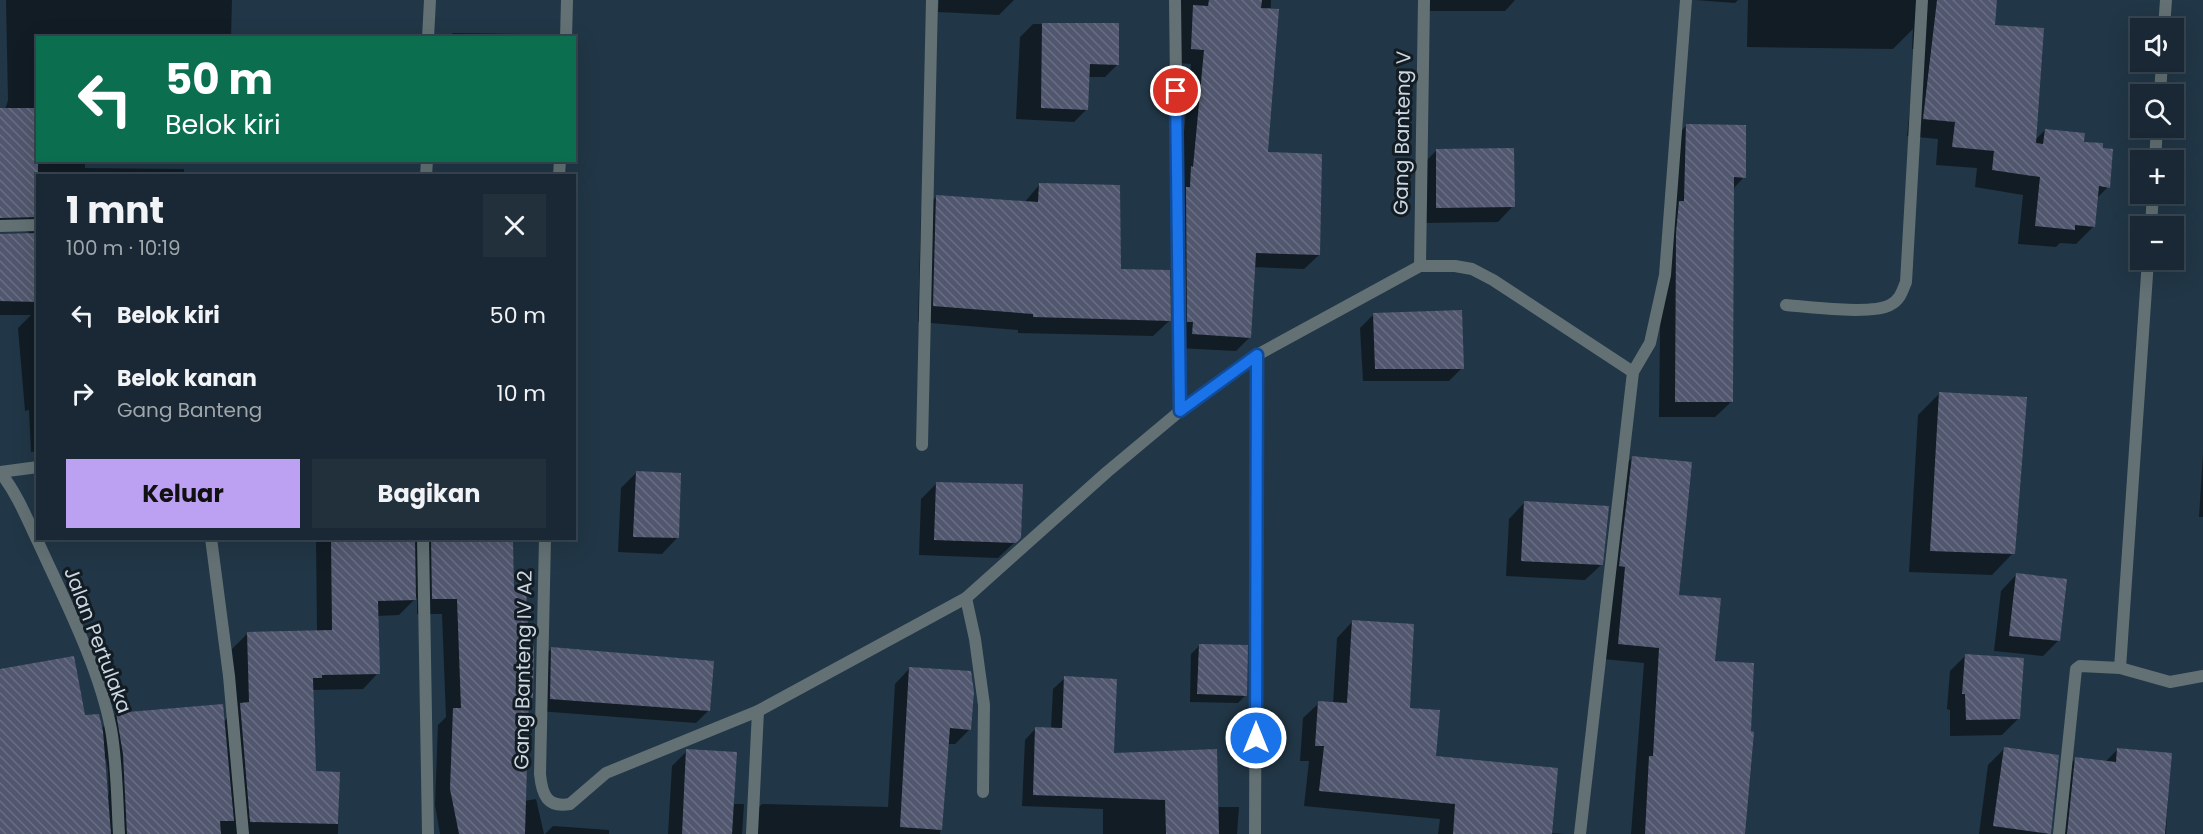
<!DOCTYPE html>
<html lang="id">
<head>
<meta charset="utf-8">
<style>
	body { margin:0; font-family:Poppins,sans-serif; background:#22303c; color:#f1f3f6; height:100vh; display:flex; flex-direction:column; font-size:22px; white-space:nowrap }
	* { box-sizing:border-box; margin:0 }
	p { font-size:20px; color:#9fa6ac }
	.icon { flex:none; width:33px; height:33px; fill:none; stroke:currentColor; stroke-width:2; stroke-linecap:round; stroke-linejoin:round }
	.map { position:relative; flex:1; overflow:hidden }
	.drawer { position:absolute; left:36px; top:174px; width:540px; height:366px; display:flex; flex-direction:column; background:#192834; border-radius:0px; box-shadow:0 6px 24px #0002,0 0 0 2px #37444f }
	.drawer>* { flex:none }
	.guide { position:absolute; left:36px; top:36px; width:540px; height:126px; border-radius:0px; box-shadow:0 6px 24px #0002,0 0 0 2px #37444f; background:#0b6e4f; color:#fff; overflow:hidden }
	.fabs { position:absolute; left:2130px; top:18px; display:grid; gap:12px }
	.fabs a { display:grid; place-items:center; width:54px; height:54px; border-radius:0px; background:#192834; box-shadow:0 6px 24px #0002,0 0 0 2px #37444f; font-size:30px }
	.pin { position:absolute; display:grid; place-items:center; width:51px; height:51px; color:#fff; margin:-26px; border:3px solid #fff; border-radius:50%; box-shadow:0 2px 6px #0007 }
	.me { position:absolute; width:66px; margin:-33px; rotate:0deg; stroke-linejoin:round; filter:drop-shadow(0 0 4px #0008) }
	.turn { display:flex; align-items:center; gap:21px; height:126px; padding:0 30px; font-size:27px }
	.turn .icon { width:78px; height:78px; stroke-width:2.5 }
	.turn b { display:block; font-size:42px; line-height:51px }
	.round { display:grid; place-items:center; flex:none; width:63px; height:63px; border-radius:0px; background:#22303c }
	.head { display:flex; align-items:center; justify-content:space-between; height:102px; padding:0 30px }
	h1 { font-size:36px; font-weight:700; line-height:45px }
	.cta { display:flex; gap:12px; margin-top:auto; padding:12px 30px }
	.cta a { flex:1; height:69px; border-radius:0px; background:#bca0f2; color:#111; font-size:24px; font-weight:700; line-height:69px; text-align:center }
	.cta a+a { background:#22303c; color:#f1f3f6 }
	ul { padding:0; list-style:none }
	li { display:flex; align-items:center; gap:18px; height:78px; padding:0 30px }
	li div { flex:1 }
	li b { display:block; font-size:22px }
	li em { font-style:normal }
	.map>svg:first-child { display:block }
	.shadow { fill:#0007; fill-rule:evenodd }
	.building { fill:url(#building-back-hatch) }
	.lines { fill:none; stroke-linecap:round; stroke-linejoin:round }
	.street { stroke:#637174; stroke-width:12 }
	.route-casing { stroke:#114b97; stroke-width:15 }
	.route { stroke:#1a73e8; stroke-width:10 }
	.labels { text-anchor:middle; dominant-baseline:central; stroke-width:6; stroke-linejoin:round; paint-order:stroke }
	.street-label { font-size:20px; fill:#cbd7e2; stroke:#131c23 }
</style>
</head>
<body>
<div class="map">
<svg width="2203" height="834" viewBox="0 0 2203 834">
	<defs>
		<pattern id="building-back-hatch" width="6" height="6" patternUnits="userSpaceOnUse" patternTransform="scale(1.5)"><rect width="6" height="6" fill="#51576e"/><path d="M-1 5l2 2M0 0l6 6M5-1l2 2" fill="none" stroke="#696e82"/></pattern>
	</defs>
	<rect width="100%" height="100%" fill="#213646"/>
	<g class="shadow">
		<polygon points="6,0 232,0 231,38 38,38 38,160 85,160 85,168 184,169 184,176 38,176 38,451 31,452 29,410 25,411 18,328 31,315 0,315 0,236 33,235 24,230 0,231 0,109 5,110 8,100"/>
		<polygon points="939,0 1014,0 999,15 938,12"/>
		<polygon points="1180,0 1271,0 1266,154 1319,255 1304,269 1254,267 1250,337 1236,351 1178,348 1179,180 1191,64 1177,63"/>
		<polygon points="1429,0 1515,0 1505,11 1429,11"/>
		<polygon points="1695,0 1738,0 1735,3"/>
		<polygon points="1748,0 1996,0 1994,26 2035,140 2045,130 2082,143 2108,187 2096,199 2093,227 2076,244 2060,243 2056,247 2018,244 2023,195 1975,187 1977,168 1936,165 1938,139 1907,136 1916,49 1912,49 1913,29 1893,49 1747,47"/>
		<polygon points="1033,24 1117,25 1118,64 1105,77 1088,77 1087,109 1074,122 1016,119 1020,37"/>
		<polygon points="453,33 525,34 525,38 448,38"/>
		<polygon points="1687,125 1744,177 1733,189 1731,402 1715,417 1659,417 1661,250 1671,141"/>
		<polygon points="1436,151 1513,206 1498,222 1421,223 1420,167"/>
		<polygon points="1040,184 1169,321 1153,336 1018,333 1018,330 918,322 921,212 936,197 1024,203"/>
		<polygon points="1373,315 1462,368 1449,381 1363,381 1360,328"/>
		<polygon points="1939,394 2013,553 1992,575 1909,572 1918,415"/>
		<polygon points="2203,454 2203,517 2199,517"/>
		<polygon points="1632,458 1678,596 1731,834 1631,834 1644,663 1603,659 1616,474"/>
		<polygon points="637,472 677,538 662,554 618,552 621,488"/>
		<polygon points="937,483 1019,538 998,558 919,555 921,499"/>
		<polygon points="1524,503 1601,565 1585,580 1506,576 1509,519"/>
		<path d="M316,538H511L513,592L532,698L527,702L524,801L536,799L544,834H440L435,805L438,725L446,717L442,614H417V597L399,615L377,616L378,673L363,689L312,690L314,773H339L338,834H0V671L83,717L101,729L116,714L223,722L234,711L232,649L248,633L317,631ZM104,759H106L108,770L109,795L106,796Z"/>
		<polygon points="2016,575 2059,640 2043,656 1994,651 2001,591"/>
		<polygon points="1352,622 1408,709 1435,757 1550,833 1565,834 1438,834 1440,819 1304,806 1309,761 1300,761 1303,718 1319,703 1333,704 1337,638"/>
		<polygon points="1200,645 1246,695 1238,703 1190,702 1191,654"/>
		<polygon points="552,648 709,710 696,723 538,711 539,661"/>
		<polygon points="1966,655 2018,719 2002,735 1950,736 1950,710 1947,709 1950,671"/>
		<polygon points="910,668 970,729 955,744 948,744 940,834 747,834 747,820 762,804 888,807 895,684"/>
		<polygon points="1065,678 1113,755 1217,807 1239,807 1237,834 1103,834 1103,809 1022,806 1025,740 1036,728 1051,729 1053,689"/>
		<polygon points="2004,749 2049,833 2049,834 1979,834 1988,765"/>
		<polygon points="2117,750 2170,754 2166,834 2054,834 2060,774 2076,758 2105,762"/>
		<polygon points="687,751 732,804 744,804 742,834 668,834 672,766"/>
		<polygon points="553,826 609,830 609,834 545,834"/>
	</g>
	<g class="building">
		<polygon points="1209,0 1262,0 1261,8 1279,9 1268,152 1322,154 1320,255 1256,253 1251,338 1192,334 1193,322 1187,322 1186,187 1190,187 1191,166 1193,167 1204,50 1191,49 1193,5 1208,6"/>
		<polygon points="1937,0 1997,0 1995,25 2044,28 2036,143 2043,144 2045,129 2085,133 2084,142 2103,143 2103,148 2113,149 2110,188 2099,186 2095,227 2075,225 2075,230 2035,226 2040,177 1992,170 1994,151 1952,147 1955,122 1923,119"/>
		<polygon points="1042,23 1119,23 1119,65 1090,64 1088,110 1041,108"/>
		<polygon points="0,108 38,108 38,217 0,218"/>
		<polygon points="1686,124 1746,125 1746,178 1734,177 1733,402 1675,402 1676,233 1679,201 1684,201"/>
		<polygon points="1514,148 1515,207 1436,208 1436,149"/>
		<polygon points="1039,183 1120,185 1121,269 1170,270 1171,321 1033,317 1033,314 933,306 936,195 1038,202"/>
		<polygon points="38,233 38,302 0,301 0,234"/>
		<polygon points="1462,310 1464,369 1375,369 1373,313"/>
		<polygon points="1939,392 2027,397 2015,554 1930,551"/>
		<polygon points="1632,456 1692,462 1679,595 1721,598 1715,661 1754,663 1751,731 1754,732 1745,834 1645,834 1649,756 1653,756 1659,648 1618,644 1625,567 1619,566"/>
		<polygon points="636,471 681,473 679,538 633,537"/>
		<polygon points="936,482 1023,484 1021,538 1016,543 934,540"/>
		<polygon points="1524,501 1609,506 1603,565 1521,561"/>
		<polygon points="331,538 415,538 416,600 378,601 380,674 322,675 322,678 313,678 316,771 340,772 338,824 250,822 240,703 249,702 247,632 332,630"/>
		<polygon points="431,538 513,538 514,590 526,590 529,645 534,646 533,698 529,698 525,834 459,834 450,789 453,708 461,708 457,599 432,599"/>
		<polygon points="2016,573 2067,579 2060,641 2009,636"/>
		<polygon points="1352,620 1414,624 1410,708 1440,710 1436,756 1558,768 1552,834 1453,834 1455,804 1319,791 1324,746 1315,746 1318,701 1347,703"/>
		<polygon points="1199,644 1248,645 1247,696 1197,694"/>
		<polygon points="551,647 714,661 710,711 550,699"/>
		<polygon points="1965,654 2024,658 2020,719 1966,720 1965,694 1962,694"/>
		<polygon points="74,656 85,715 99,714 103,731 111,834 0,834 0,669"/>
		<polygon points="909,667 971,671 974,692 971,730 950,728 942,830 900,827"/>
		<polygon points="1064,676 1117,679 1114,753 1217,749 1219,834 1166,834 1165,800 1033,795 1035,727 1062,728"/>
		<polygon points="223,704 234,821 220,821 221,834 127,834 123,754 116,713"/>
		<polygon points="2004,747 2059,755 2051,834 1993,826"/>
		<polygon points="2117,748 2172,753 2165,834 2067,834 2075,757 2116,762"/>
		<polygon points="686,749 737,752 732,834 682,834"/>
	</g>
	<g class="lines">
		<g class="street">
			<polyline points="1175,0 1180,411"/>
			<polyline points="2164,28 2166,0"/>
			<polyline points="428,38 430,0"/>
			<polyline points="566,38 567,0"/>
			<polyline points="2160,94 2162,62"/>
			<polyline points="2155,160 2157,128"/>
			<polyline points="426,176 427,160"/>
			<polyline points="559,176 560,160"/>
			<polyline points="0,226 38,225"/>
			<polyline points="2151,226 2153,194"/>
			<polyline points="1420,266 1424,0"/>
			<path d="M1786,305C1809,307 1872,315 1890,305C1900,300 1902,292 1906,282L1922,0"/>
			<polyline points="922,445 932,0"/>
			<path d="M0,472C18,495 27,519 39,544C65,601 99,667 111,729C117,763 117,799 119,834"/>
			<polyline points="0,472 38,467"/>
			<polyline points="211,538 229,676 243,834"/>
			<polyline points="423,538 428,834"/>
			<path d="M545,538L540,774C542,795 547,808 570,804L606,773L758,711L966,598L1107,472L1180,411L1257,355L1420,266H1455L1472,269L1493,280L1633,372"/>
			<polyline points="966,598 975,639 984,705 983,792"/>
			<polyline points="2120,668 2148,260"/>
			<polyline points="752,834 758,711"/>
			<polyline points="1255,834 1257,355"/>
			<polyline points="1580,834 1633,372 1650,343 1665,275 1686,0"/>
			<polyline points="2059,834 2076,669 2080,666 2120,668 2170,682 2203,676"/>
		</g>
	</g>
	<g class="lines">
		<defs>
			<polyline id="route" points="1176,91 1180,411 1257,355 1256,738"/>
		</defs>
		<use href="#route" class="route-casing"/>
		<use href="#route" class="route"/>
	</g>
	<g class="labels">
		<g class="street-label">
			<text transform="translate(1402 133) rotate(-89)">Gang Banteng V</text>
			<text transform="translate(98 640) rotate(69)">Jalan Pertulaka</text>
			<text transform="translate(523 670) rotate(-89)">Gang Banteng IV A2</text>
		</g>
	</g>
</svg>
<div class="fabs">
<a><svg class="icon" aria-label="sound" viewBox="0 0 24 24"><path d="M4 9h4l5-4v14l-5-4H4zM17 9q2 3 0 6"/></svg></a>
<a><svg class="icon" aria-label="search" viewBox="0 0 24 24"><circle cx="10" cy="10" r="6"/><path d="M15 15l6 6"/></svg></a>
<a>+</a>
<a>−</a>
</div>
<div class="pin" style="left:1176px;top:91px;background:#d93025"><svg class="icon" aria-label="arrive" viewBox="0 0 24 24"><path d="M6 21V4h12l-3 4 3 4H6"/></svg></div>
<svg class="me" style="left:1256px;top:738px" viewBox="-20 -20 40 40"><circle r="17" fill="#1a73e8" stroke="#fff" stroke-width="3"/><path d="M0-11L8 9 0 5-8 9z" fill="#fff"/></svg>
<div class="guide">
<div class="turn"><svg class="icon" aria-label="left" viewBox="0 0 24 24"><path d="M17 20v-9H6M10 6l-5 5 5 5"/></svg><div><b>50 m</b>Belok kiri</div></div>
</div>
<section class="drawer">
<div class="head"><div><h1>1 mnt</h1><p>100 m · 10:19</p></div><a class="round"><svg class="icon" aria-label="close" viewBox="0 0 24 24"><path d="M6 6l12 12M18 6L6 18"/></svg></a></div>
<ul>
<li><svg class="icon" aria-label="left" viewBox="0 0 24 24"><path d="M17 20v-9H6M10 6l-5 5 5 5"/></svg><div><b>Belok kiri</b></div><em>50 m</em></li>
<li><svg class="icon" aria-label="right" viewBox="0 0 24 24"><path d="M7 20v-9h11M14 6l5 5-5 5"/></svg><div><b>Belok kanan</b><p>Gang Banteng</p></div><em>10 m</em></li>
</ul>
<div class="cta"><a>Keluar</a><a>Bagikan</a></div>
</section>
</div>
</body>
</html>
